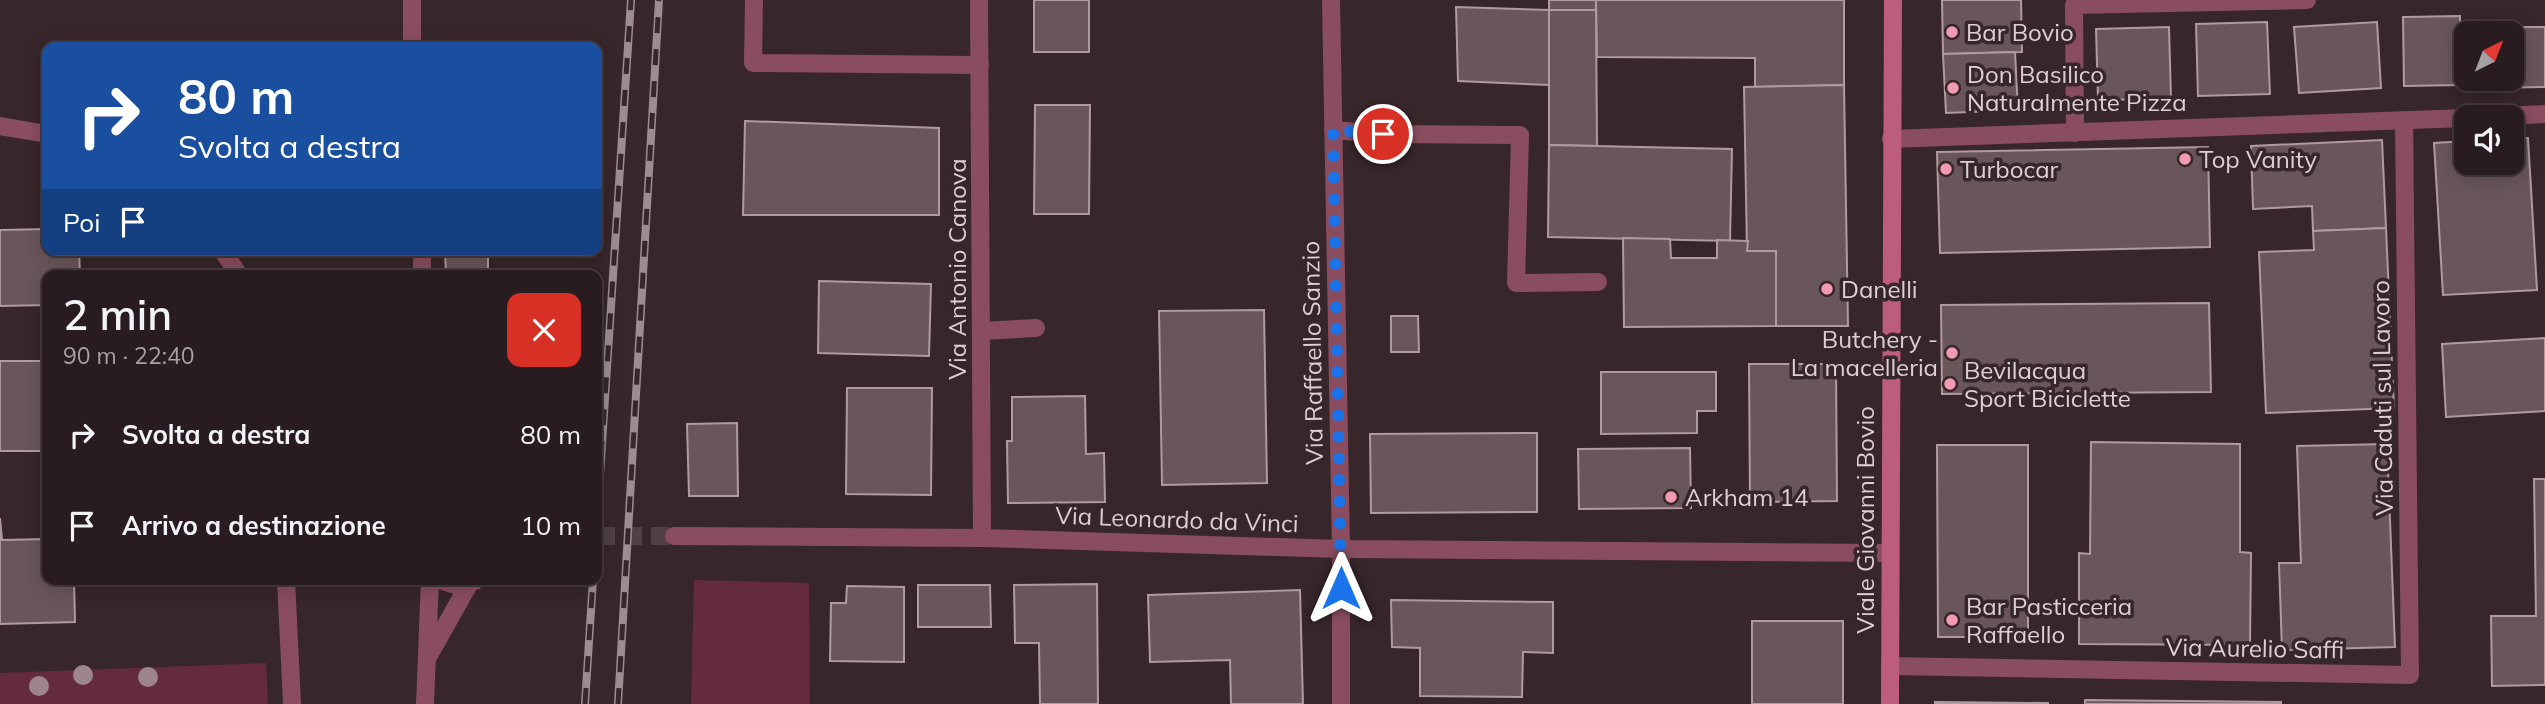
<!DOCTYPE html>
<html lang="it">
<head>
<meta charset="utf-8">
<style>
	body { margin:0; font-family:Mulish,sans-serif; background:#312529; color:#f1f3f6; height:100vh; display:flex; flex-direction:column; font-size:26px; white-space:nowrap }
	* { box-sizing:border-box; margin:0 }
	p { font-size:23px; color:#a5a1a5 }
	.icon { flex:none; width:38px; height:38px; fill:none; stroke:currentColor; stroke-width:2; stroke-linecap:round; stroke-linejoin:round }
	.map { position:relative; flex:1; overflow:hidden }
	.side { position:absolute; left:42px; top:270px; width:560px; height:315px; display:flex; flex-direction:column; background:#291c20; border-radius:14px; box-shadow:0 4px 18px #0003,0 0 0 2px #453a3e }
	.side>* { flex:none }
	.guide { position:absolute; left:42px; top:42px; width:560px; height:214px; border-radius:14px; box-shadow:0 4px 18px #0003,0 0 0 2px #453a3e; background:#1a4fa0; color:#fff; overflow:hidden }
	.needle { width:46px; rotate:42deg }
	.buttons { position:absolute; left:2454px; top:21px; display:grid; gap:14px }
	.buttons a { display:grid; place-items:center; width:70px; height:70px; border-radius:14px; background:#291c20; box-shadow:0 4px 18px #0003,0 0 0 2px #453a3e; font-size:35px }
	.pin { position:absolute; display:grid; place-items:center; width:60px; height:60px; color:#fff; margin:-30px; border:4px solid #fff; border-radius:50%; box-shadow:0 2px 7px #0007 }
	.me { position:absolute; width:77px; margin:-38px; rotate:0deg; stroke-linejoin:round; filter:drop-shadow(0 0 5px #0008) }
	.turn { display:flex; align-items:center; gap:24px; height:147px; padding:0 21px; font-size:32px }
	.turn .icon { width:91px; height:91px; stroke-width:2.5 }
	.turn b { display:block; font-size:49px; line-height:60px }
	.then { display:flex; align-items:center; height:66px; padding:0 21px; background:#0003; gap:14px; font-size:26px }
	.round { display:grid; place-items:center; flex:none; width:74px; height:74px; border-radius:14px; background:#312529 }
	.overview { display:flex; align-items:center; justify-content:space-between; height:119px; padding:0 21px }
	h1 { font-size:42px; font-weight:600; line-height:52px }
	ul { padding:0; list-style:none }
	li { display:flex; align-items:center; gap:21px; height:91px; padding:0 21px }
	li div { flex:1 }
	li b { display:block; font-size:26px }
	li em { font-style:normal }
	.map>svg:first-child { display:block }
	.green { fill:#642b3d }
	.building { fill:#69565a; stroke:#b09a9f; stroke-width:2 }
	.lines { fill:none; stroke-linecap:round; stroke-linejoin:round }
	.minor-tunnel { stroke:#504043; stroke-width:18; stroke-dasharray:18 9; stroke-linecap:butt }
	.service { stroke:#894d5f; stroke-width:18 }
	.minor { stroke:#894d5f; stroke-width:18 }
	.tertiary { stroke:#894d5f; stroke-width:18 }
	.secondary { stroke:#bc5d7b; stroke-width:18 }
	.rail-casing { stroke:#9b8e91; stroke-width:8 }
	.rail { stroke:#37262a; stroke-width:5; stroke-dasharray:16; stroke-linecap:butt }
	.tree { fill:#9c868b }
	.route { stroke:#1a73e8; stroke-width:12; stroke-dasharray:0 21.6 }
	.poi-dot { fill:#f19ab2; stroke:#37262a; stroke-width:2.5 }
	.labels { text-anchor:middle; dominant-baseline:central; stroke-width:7; stroke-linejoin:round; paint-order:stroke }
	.poi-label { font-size:24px; fill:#dbd0d2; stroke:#37262a; text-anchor:start }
	.street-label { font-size:24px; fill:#dbd0d2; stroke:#37262a }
</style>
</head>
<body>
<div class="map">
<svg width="2545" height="704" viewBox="0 0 2545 704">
	<rect width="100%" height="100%" fill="#37262a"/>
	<g class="green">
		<polygon points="694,580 809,583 810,704 691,704"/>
		<polygon points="266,663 268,704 0,704 0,673"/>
	</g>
	<g class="building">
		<rect x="1034" y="0" width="55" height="52"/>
		<rect x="1549" y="0" width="47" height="10"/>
		<polygon points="1596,0 1844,0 1844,85 1755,87 1755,58 1597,57"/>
		<polygon points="1942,0 2021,0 2022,52 1943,54"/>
		<polygon points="1456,7 1549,10 1549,85 1458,81"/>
		<polygon points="1549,10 1596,10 1597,146 1549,145"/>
		<polygon points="2460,16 2461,85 2404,86 2403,17"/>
		<polygon points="2267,22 2270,94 2198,96 2196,24"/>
		<polygon points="2377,22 2381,88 2299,93 2294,27"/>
		<polygon points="2169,27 2171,99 2098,100 2096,29"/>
		<polygon points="2492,27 2545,27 2545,87 2493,88 2493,79 2511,79 2511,33 2492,33"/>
		<polygon points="2015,52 2018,110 1946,113 1943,54"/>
		<polygon points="1844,85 1848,326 1776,326 1776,251 1747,251 1744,87"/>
		<polygon points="1035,105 1090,105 1089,214 1034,214"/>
		<polygon points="745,121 939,128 939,215 743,215"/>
		<polygon points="2528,138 2537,290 2443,295 2434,143 2466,141 2466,163 2511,163 2511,139"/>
		<polygon points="2382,140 2386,228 2313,231 2312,206 2253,209 2251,146"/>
		<polygon points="1549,145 1732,149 1730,241 1548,237"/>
		<polygon points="2208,147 2210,247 1940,253 1937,152"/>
		<polygon points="2386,228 2394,408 2266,413 2259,252 2314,250 2313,231"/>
		<polygon points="47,229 47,250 79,250 80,275 47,275 47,305 0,306 0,230"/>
		<polygon points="1623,238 1670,239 1671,258 1717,258 1717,240 1748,241 1747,251 1776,251 1776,326 1624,327"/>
		<polygon points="445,250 488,250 488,275 446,275"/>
		<polygon points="819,281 931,284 929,356 818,353"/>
		<polygon points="2209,303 2211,392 1942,394 1941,305"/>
		<polygon points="1264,310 1267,483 1162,485 1159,311"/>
		<polygon points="1391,316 1418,316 1419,352 1391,352"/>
		<polygon points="2545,338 2545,411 2446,417 2442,344"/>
		<rect x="0" y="361" width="47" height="90"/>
		<polygon points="1749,364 1836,364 1837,501 1750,502"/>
		<polygon points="1601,372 1716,372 1716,411 1697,411 1697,433 1601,434"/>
		<polygon points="847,388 932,388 931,495 846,494"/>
		<polygon points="1085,396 1086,454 1104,453 1105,502 1008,503 1007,441 1012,441 1012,397"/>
		<polygon points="737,423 738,496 689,496 687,424"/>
		<polygon points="1537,433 1537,512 1371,513 1370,434"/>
		<polygon points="2091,442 2240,444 2240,552 2251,553 2250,645 2079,644 2079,553 2090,554"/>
		<polygon points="2387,444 2395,647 2282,650 2279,563 2301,563 2297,446"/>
		<polygon points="1937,445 2028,445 2028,637 1938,637"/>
		<polygon points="1690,448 1691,508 1579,509 1578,449"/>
		<polygon points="2534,479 2545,479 2545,685 2492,686 2491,616 2536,616"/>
		<polygon points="0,518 2,540 47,539 47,579 74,579 75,622 0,624"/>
		<polygon points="1097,584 1098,704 1040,704 1039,643 1015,643 1014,585"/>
		<polygon points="918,585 990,585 991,627 918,627"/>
		<polygon points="847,586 904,587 904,662 830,661 831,603 846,603"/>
		<polygon points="1300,590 1303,704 1231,704 1230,660 1150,662 1148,595"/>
		<polygon points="1391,600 1553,602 1553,653 1523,652 1522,697 1420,696 1420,648 1392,647"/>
		<rect x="1752" y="621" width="91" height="83"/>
		<polygon points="2085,700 2281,702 2281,704 2085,704"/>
		<polygon points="1935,702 2048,703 2048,704 1935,704"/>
	</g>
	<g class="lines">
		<polyline class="minor-tunnel" points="597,536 674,536"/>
		<g class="service">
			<polyline points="754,0 753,63 980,65"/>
			<polyline points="1333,130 1383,134 1520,135 1516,283 1598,282"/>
			<polyline points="982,331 1036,328"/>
		</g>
		<g class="minor">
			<polyline points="979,0 982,538"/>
			<polyline points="1331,0 1341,549 1341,704"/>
			<polyline points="2478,117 2545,114"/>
			<polyline points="2075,133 2074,5 2307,0"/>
			<polyline points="1891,139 2466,118"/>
			<polyline points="674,536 982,538 1341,549 1889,553"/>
			<polyline points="1890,666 2410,675 2404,120"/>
		</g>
		<g class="tertiary">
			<polyline points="412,47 412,0"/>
			<polyline points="0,126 47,134"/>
			<polyline points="222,250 239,275"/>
			<polyline points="422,275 422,250"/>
			<polyline points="286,579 292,704"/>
			<polyline points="436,579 455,585 475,581"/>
			<polyline points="428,657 469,584"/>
			<polyline points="425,704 430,579"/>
		</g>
		<polyline class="secondary" points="1890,704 1893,0"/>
		<defs>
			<g id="rail">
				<polyline points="597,521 631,0"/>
				<polyline points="585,704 593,579"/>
				<polyline points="618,704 659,0"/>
			</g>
		</defs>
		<use href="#rail" class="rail-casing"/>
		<use href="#rail" class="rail"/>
	</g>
	<g class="tree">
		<circle cx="83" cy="675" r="10"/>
		<circle cx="148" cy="677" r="10"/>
		<circle cx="39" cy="686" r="10"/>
	</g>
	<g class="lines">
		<polyline class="route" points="1341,588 1333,130 1383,134"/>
	</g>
	<g class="poi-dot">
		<circle cx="1952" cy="32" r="7"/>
		<circle cx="1953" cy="88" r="7"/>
		<circle cx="2185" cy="159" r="7"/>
		<circle cx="1946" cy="169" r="7"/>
		<circle cx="1827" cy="289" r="7"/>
		<circle cx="1952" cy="353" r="7"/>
		<circle cx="1950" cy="384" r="7"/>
		<circle cx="1671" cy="497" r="7"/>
		<circle cx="1952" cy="620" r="7"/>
	</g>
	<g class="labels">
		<g class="poi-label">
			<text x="1966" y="32">Bar Bovio</text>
			<text x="1967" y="74">Don Basilico<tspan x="1967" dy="28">Naturalmente Pizza</tspan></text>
			<text x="2199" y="159">Top Vanity</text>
			<text x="1960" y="169">Turbocar</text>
			<text x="1841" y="289">Danelli</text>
			<text x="1938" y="339" text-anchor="end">Butchery -<tspan x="1938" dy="28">La macelleria</tspan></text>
			<text x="1964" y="370">Bevilacqua<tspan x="1964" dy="28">Sport Biciclette</tspan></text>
			<text x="1685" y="497">Arkham 14</text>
			<text x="1966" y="606">Bar Pasticceria<tspan x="1966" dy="28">Raffaello</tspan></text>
		</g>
		<g class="street-label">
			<text transform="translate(957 269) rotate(-90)">Via Antonio Canova</text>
			<text transform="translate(1312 353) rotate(-91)">Via Raffaello Sanzio</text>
			<text transform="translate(2382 398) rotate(-91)">Via Caduti sul Lavoro</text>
			<text transform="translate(1177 519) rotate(2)">Via Leonardo da Vinci</text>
			<text transform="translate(1865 520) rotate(-90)">Viale Giovanni Bovio</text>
			<text transform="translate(2255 648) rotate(1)">Via Aurelio Saffi</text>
		</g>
	</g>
</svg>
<div class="buttons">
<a><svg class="needle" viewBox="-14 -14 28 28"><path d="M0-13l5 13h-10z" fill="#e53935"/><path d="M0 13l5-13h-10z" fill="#a5a1a5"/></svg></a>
<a><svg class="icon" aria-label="sound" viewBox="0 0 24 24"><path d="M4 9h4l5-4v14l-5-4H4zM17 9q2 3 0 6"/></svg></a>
</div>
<div class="pin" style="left:1383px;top:134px;background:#d93025"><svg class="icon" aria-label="arrive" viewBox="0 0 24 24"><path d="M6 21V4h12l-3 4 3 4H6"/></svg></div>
<svg class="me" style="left:1341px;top:588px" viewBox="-20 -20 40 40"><path d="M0-17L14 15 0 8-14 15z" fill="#1a73e8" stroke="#fff" stroke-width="4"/></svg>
<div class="guide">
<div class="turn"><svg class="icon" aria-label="right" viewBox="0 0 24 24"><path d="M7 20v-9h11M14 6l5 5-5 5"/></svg><div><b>80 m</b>Svolta a destra</div></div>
<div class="then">Poi<svg class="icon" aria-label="arrive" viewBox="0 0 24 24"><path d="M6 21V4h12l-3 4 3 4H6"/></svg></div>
</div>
<section class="side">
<div class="overview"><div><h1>2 min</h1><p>90 m · 22:40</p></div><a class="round" style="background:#d93025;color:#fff"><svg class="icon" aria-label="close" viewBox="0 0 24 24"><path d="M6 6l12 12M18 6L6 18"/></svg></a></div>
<ul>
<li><svg class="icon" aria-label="right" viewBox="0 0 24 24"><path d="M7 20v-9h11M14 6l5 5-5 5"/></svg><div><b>Svolta a destra</b></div><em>80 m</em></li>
<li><svg class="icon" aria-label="arrive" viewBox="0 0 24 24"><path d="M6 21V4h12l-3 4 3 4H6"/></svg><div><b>Arrivo a destinazione</b></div><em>10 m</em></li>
</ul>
</section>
</div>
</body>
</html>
